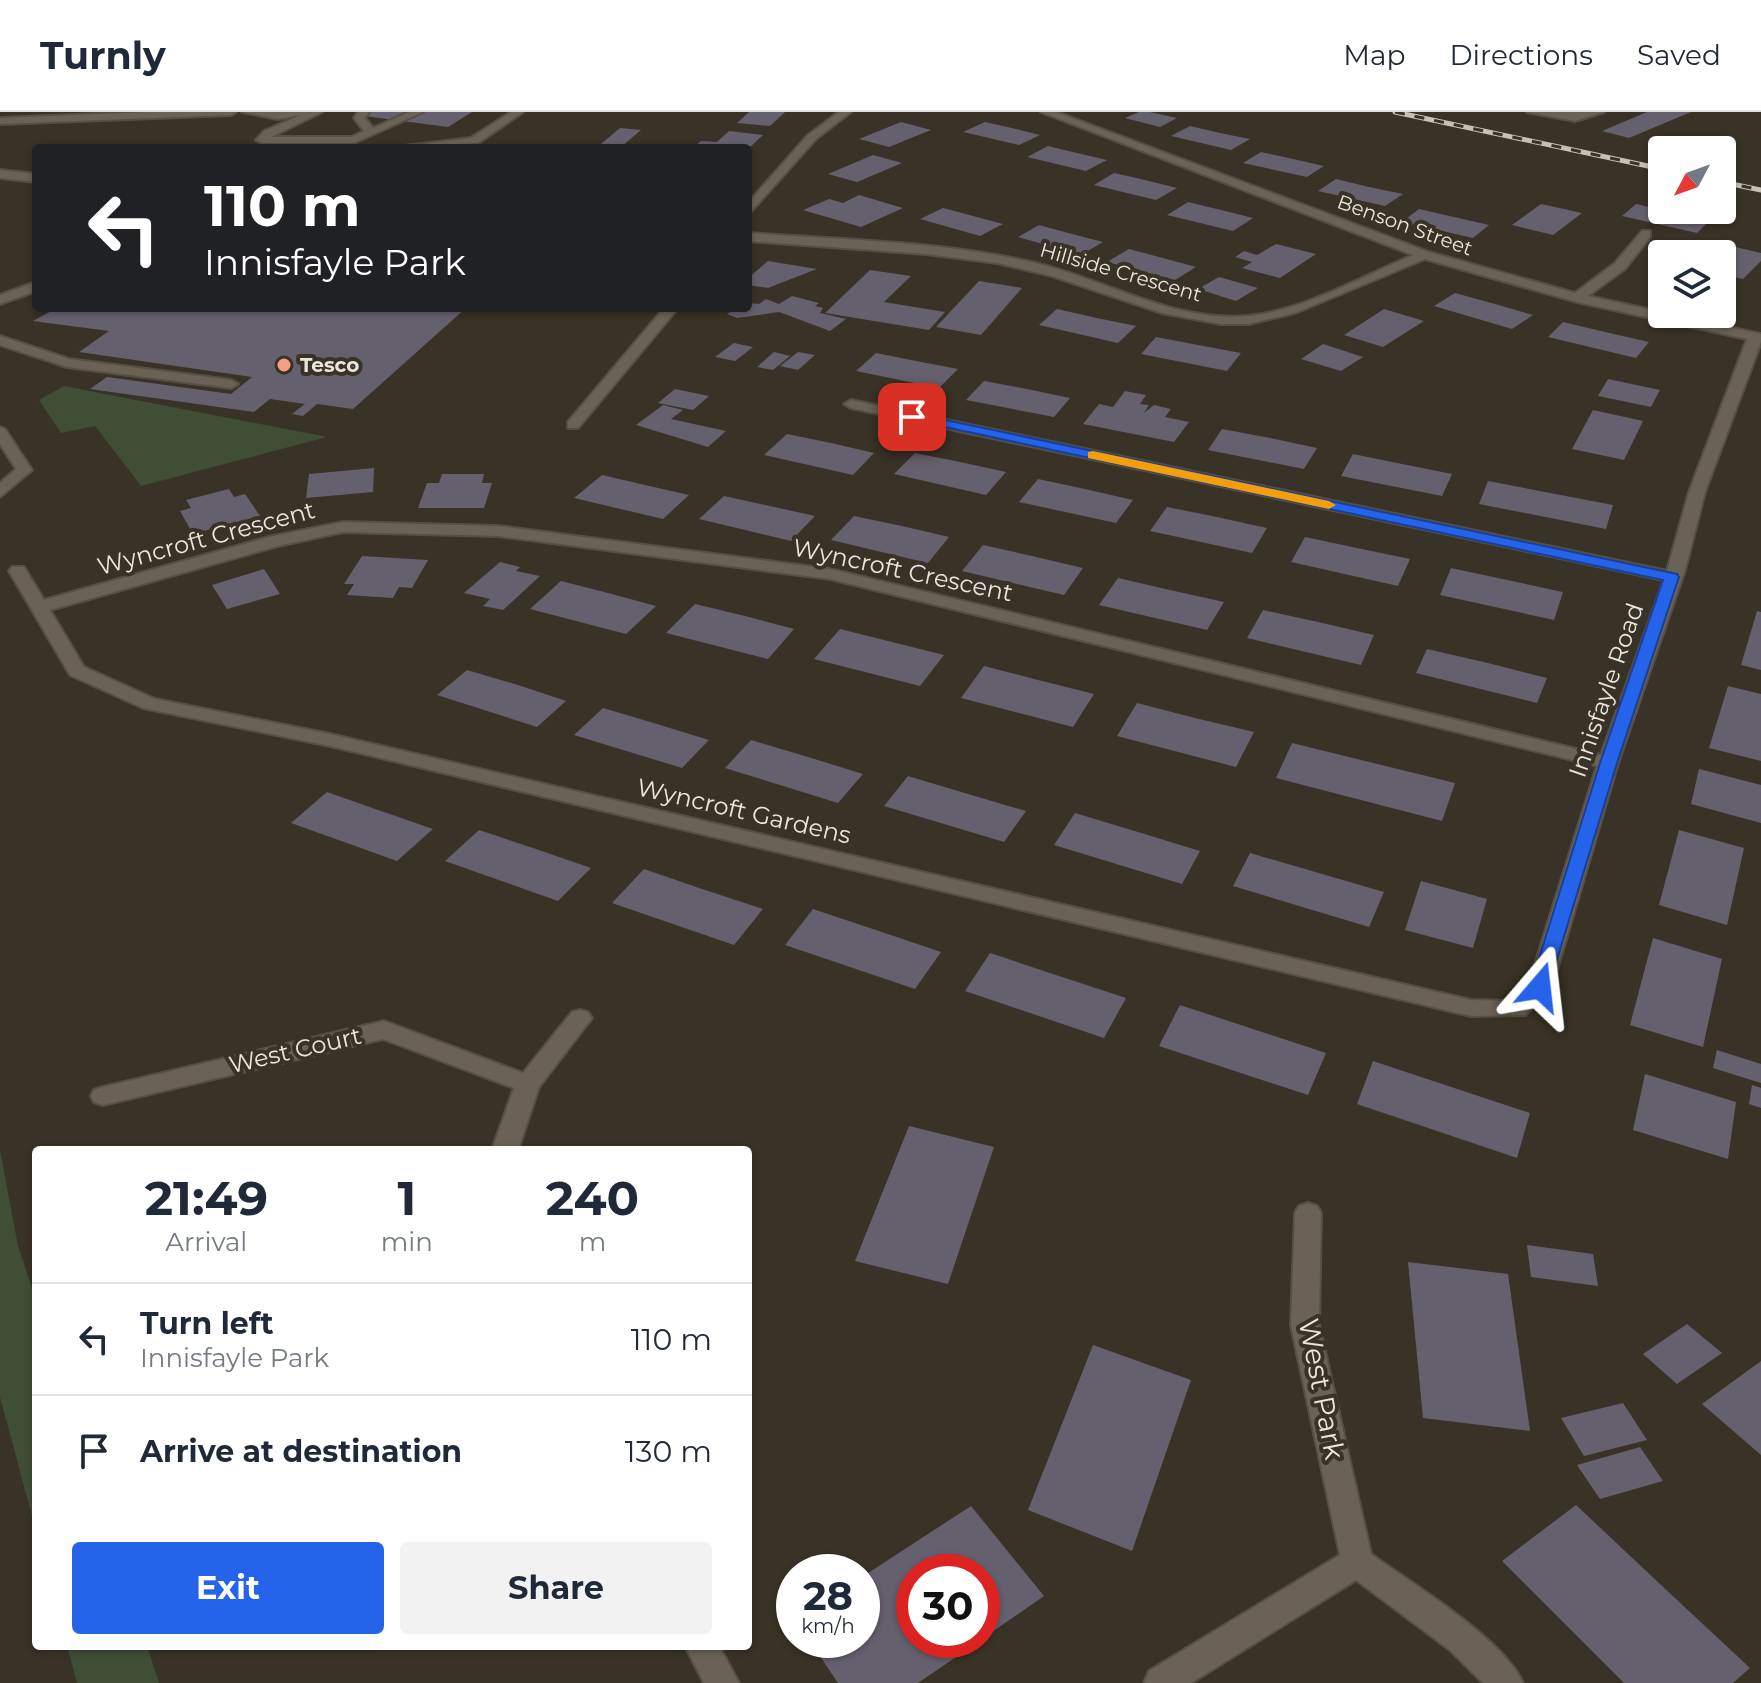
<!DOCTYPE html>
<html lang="en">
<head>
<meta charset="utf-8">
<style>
	body { margin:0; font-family:Montserrat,sans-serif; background:#f2f2f3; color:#1f2937; height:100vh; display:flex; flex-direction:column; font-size:30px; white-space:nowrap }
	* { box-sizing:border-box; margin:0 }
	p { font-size:26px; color:#747a83 }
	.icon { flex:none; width:44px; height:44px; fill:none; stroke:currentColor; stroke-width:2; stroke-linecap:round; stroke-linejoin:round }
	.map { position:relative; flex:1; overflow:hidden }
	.side { position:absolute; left:32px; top:1034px; width:720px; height:504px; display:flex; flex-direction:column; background:#fff; border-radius:8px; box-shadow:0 2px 6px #0004 }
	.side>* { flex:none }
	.guide { position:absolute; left:32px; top:32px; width:720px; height:168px; border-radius:8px; box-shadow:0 2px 6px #0004; background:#202124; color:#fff; overflow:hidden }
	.needle { width:52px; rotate:229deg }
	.tools { position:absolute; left:1648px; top:24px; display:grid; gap:16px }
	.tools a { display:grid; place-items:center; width:88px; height:88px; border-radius:8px; background:#fff; box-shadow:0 2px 6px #0004; font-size:40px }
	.speed { position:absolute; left:776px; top:1442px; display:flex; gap:16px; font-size:40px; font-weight:700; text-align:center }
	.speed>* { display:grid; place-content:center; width:104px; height:104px; border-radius:50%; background:#fff; box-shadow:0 2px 6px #0004; line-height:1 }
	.speed small { font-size:20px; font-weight:400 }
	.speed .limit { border:12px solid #d22; background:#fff; color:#111 }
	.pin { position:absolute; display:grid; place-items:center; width:68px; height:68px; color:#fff; margin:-34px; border-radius:16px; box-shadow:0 4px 12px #0006 }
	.me { position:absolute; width:88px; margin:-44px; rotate:17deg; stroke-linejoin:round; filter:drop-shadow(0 0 6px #0008) }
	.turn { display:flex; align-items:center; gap:28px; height:168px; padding:0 40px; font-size:36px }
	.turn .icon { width:104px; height:104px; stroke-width:2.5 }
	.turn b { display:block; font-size:56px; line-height:68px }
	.eta { display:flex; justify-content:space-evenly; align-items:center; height:136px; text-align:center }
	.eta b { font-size:48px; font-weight:700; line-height:56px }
	.cta { display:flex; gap:16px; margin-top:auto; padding:16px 40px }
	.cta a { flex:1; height:92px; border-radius:8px; background:#2563eb; color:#fff; font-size:32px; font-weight:700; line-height:92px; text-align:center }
	.cta a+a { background:#f2f2f3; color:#1f2937 }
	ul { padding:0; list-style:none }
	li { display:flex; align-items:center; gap:24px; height:112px; padding:0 40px; border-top:2px solid #e0e1e3 }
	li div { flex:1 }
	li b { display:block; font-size:30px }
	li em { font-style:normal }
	header { display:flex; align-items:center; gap:48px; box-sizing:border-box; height:112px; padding:0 40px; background:#fff; border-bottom:2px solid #e0e1e3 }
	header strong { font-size:38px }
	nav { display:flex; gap:44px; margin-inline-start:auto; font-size:28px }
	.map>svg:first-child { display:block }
	.green { fill:#404e36 }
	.building { fill:#65606d }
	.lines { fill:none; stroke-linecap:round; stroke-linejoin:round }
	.service-casing { stroke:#554f45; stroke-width:4 }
	.minor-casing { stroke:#554f45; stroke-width:4 }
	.service { fill:#6a6255; fill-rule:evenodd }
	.minor { fill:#6a6255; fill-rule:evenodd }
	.rail-casing { stroke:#c5c1b8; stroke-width:5 }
	.rail { stroke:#393226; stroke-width:3; stroke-dasharray:10; stroke-linecap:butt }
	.route { fill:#2563eb; stroke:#184099; stroke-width:2 }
	.slow { fill:#f59e0b }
	.poi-dot { fill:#f49e87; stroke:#393226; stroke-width:3 }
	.labels { text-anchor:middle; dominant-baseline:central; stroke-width:8; stroke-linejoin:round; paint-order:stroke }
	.far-street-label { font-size:20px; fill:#eae6de; stroke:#393226 }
	.far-poi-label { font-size:20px; font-weight:bold; fill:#eae6de; stroke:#393226; text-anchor:start }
	.street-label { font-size:24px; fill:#eae6de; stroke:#393226 }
	.near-street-label { font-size:28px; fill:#eae6de; stroke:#393226 }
</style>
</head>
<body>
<header>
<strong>Turnly</strong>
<nav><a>Map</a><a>Directions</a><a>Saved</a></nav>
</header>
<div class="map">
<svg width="1761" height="1571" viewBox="0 0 1761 1571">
	<rect width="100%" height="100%" fill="#393226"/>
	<g class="green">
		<polygon points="64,274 327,325 141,374 95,314 61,321 39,288"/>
		<polygon points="0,1038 18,1134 36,1188 36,1419 0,1285"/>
		<polygon points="67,1534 147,1534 159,1571 77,1571"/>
	</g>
	<g class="building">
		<polygon points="372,0 472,0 448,15 364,4"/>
		<polygon points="749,0 785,0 770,14 737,11"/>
		<polygon points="1139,0 1150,0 1177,6 1160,15 1125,6"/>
		<polygon points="1647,0 1691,0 1629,26 1602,19"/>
		<polygon points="901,10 931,18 889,35 859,27"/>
		<polygon points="985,10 1012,16 1040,23 1019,33 963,20"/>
		<polygon points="1190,14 1220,21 1250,27 1231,38 1171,24"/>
		<polygon points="620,16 641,18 622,34 601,32"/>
		<polygon points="729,19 763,23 749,36 695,34 701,29 717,30"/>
		<polygon points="1048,34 1077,41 1107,48 1086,59 1027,45"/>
		<polygon points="1261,40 1293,47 1324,54 1307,65 1243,51"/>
		<polygon points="873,43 902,51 857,70 828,62"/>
		<polygon points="1114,61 1145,68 1177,76 1156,88 1094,73"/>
		<polygon points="1336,67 1369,75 1403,82 1385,94 1318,79"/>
		<polygon points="859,83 903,96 861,115 803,98 829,87 843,91"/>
		<polygon points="1188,90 1221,98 1253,106 1233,119 1167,103"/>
		<polygon points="1541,92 1582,101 1553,123 1512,113"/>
		<polygon points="1636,92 1662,98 1710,108 1697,121 1622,104"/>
		<polygon points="943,96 1003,112 980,124 920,107"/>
		<polygon points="1419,97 1489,113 1473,126 1402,110"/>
		<polygon points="1039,113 1072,122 1103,130 1081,143 1018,125"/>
		<polygon points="1276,132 1316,142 1280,166 1242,156 1252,150 1235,145 1244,139 1257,143"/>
		<polygon points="1723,132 1761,141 1761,149 1743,167 1722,162 1722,142 1712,142"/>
		<polygon points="1129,137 1163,146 1196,155 1175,168 1107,150"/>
		<polygon points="768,149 817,157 768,176 748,173 748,166"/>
		<polygon points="870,158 911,164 884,190 945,200 929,218 825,201"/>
		<polygon points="1219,165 1258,176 1236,189 1198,177"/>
		<polygon points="979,169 1022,176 981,223 936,215"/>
		<polygon points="1455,181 1495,192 1533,203 1512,217 1434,194"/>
		<polygon points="792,184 819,191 815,194 823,196 820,201 846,207 830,219 779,200 737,206 727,202 736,196 748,196 748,191 759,192 766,187 779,192"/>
		<polygon points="57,196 466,196 353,297 317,292 303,304 292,302 305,292 270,287 254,300 90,277 107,265 231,282 252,265 79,240 109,219 33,209"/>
		<polygon points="1057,197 1097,206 1136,214 1118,231 1039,213"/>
		<polygon points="1384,197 1424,209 1383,235 1344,223"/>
		<polygon points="1563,210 1605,220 1649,230 1636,246 1548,225"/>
		<polygon points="1156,225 1198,233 1241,241 1227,259 1141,242"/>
		<polygon points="734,231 753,235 735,249 715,245"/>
		<polygon points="1323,232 1363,245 1341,259 1301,247"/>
		<polygon points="774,240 790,244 773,258 757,255"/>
		<polygon points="798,240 815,243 798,258 780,254"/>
		<polygon points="876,241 916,249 958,257 939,276 856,259"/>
		<polygon points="1608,267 1660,278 1651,295 1598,284"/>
		<polygon points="984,269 1027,277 1070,286 1054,305 966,288"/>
		<polygon points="675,277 709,284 693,298 658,291"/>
		<polygon points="1125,279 1146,283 1140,292 1149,293 1144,301 1154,293 1171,297 1165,305 1189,310 1174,330 1083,312 1099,292 1113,295"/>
		<polygon points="663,293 683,298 671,307 726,319 708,335 636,313"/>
		<polygon points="1593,298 1643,309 1624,348 1572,337"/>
		<polygon points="1222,317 1270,326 1317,336 1304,357 1208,338"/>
		<polygon points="787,322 831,331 874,341 853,363 764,343"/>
		<polygon points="915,341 960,350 1006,360 986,383 894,362"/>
		<polygon points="1353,342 1402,352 1452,362 1442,384 1341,364"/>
		<polygon points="374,356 373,380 306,386 309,362"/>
		<polygon points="442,362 484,362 482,371 492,371 484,396 418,396 427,371 439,371"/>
		<polygon points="602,363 645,373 689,383 663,407 574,386"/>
		<polygon points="1038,367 1085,377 1133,388 1116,411 1019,390"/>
		<polygon points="1488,369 1613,393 1606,417 1479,392"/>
		<polygon points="229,377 234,385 245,382 260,404 193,422 180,399 191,396 186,388"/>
		<polygon points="724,384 770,394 815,404 791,429 699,407"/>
		<polygon points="1167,395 1217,405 1267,416 1252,441 1150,419"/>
		<polygon points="854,404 902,414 949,425 928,451 831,428"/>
		<polygon points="1305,425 1357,436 1410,447 1398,474 1291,450"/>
		<polygon points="983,433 1032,444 1083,456 1064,483 962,459"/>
		<polygon points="362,444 428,448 412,476 399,475 393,486 347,483 354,472 344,472"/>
		<polygon points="500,450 520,455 516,459 540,464 503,498 483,494 490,487 464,481"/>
		<polygon points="1451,456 1563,480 1554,508 1440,483"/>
		<polygon points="264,457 280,482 227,497 212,473"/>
		<polygon points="1118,466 1170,478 1224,490 1207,518 1099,493"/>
		<polygon points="561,469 608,481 656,494 626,522 530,497"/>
		<polygon points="695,492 745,504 794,517 768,547 666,521"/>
		<polygon points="1263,498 1318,510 1374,523 1361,553 1247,526"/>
		<polygon points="1757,499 1761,500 1761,558 1741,553"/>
		<polygon points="840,517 944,543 920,574 814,547"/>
		<polygon points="1427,537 1488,551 1547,566 1537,591 1416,561"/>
		<polygon points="984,554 1038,568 1094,582 1073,615 961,586"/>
		<polygon points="467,558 518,573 566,589 537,615 437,583"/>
		<polygon points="1728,574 1761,582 1761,649 1709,636"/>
		<polygon points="1137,591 1195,606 1254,620 1236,655 1117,624"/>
		<polygon points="603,596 657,612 709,628 682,656 574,623"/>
		<polygon points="751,628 808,645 863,662 838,691 725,656"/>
		<polygon points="1292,631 1455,671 1442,709 1276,666"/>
		<polygon points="1699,657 1761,673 1761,711 1691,692"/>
		<polygon points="908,664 968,682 1026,699 1004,730 884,694"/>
		<polygon points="327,680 381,699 433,717 397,749 291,711"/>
		<polygon points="1075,701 1138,720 1200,739 1182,772 1054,733"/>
		<polygon points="479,718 536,737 591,756 558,789 445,749"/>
		<polygon points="1679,718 1744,736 1727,813 1659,793"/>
		<polygon points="1250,741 1384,780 1369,815 1233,774"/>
		<polygon points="644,757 705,778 763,797 734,833 612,791"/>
		<polygon points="1421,769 1487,787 1473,836 1405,818"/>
		<polygon points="813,797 879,819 941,840 915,877 785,833"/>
		<polygon points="1653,826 1722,847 1703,935 1630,913"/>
		<polygon points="990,841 1059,864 1126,886 1104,926 965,879"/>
		<polygon points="1180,893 1326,941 1308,983 1159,934"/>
		<polygon points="1717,938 1761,952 1761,971 1713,956"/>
		<polygon points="1373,949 1530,1001 1517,1046 1357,992"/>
		<polygon points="1645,962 1736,990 1728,1047 1633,1018"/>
		<polygon points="1752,973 1761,976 1761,996 1749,992"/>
		<polygon points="909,1014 994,1035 948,1172 855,1149"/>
		<polygon points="1527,1133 1593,1142 1598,1174 1531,1165"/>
		<polygon points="1408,1150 1508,1162 1530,1319 1423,1306"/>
		<polygon points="1687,1212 1722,1241 1677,1272 1643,1242"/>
		<polygon points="1093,1233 1191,1268 1132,1439 1028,1398"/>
		<polygon points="1761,1249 1761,1343 1702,1292"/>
		<polygon points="1623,1291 1647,1328 1584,1344 1561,1306"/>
		<polygon points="1640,1335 1663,1369 1600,1387 1577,1353"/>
		<polygon points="1576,1393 1660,1472 1750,1556 1733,1571 1624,1571 1502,1449"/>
		<polygon points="971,1394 1044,1484 982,1527 982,1460 914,1460 914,1528 981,1528 918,1571 838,1571 809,1528 862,1528 862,1465"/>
	</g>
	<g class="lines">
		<defs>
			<g id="service">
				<polygon points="308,0 322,0 271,25 352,25 364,19 354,6 358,0 369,0 365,6 373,16 409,0 423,0 354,31 262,31 256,28 264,19"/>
				<polygon points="511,0 523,0 478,31 388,36 471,26"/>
				<polygon points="0,58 36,62 36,70 0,66"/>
				<polygon points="36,170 36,179 0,192 0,183"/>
				<polygon points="0,224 69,247 231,268 238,272 231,276 67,255 0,233"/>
				<polygon points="0,315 5,317 32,358 0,385 0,371 16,357 0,332"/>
			</g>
			<g id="minor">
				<polygon points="147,0 236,0 231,3 0,12 0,6"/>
				<polygon points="242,0 319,0 278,7"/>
				<polygon points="839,0 851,0 816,27 748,103 748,91 808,23"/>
				<path d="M1041,0H1056L1429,140L1575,181L1615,151L1642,119H1650V125L1625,157L1588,184L1761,222V230L1705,380L1685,458L1618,651L1552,875L1525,903L1471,904L330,634L143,596L70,563L9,459L12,455H24L44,488L269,425L343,410L498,414L830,457L1601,643L1664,468L851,296L844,292L851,288L1667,459L1689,380L1747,227L1577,190L1425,147L1295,201L1248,212H1221L1162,201L1052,164L997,151L926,142L748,129V121C842,128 939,129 1031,150C1103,166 1173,211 1248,204C1305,198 1361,165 1413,143ZM343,420L498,424L830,467L1597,654L1529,871L1511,889L1471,888L330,622L155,587L84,555L50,498L278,434Z"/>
				<polygon points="1527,0 1604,0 1575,9"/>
				<polygon points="664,196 678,196 578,316 568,316 568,310"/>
				<polygon points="580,898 588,900 592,906 539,975 518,1038 492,1038 514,976 383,927 103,993 94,990 91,984 94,978 103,975 384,909 523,961 572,900"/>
				<path d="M1308,1091L1317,1094L1321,1101L1319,1213L1371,1442C1411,1471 1504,1527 1523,1571H1483L1451,1539L1356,1468L1191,1571H1144L1149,1559L1340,1443L1291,1213L1295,1101L1299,1094Z"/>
				<polygon points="685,1534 719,1534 739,1571 704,1571"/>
			</g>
		</defs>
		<use href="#service" class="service-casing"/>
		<use href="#minor" class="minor-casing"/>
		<use href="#service" class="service"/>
		<use href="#minor" class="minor"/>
		<defs>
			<g id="rail">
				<polyline points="1395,0 1662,57"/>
				<polyline points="1722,70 1761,78"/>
			</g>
		</defs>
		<use href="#rail" class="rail-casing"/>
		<use href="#rail" class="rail"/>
	</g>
	<polygon class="route" points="912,301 1677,462 1679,465 1617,651 1547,880 1533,880 1530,875 1600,651 1663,468 907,307 905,305"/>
	<polygon class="slow" points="1093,339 1329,389 1336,393 1329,397 1088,346 1088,340"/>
	<circle class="poi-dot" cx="284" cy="253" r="8"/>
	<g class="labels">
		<g class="far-street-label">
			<text transform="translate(1405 113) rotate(20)">Benson Street</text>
			<text transform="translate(1121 160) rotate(16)">Hillside Crescent</text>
		</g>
		<g class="far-poi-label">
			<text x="300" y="253">Tesco</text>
		</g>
		<g class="street-label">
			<text transform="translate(206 426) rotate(-15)">Wyncroft Crescent</text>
			<text transform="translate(903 458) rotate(12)">Wyncroft Crescent</text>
			<text transform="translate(1606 578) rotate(-71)">Innisfayle Road</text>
			<text transform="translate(744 699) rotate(13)">Wyncroft Gardens</text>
			<text transform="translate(295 938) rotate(-13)">West Court</text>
		</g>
		<g class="near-street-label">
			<text transform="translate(1322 1277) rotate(79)">West Park</text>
		</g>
	</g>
</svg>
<div class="tools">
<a><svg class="needle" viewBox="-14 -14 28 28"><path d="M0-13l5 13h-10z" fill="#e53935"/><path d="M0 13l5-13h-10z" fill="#747a83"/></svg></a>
<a><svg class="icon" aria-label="layers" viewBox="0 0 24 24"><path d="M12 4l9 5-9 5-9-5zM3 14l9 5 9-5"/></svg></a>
</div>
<div class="speed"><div>28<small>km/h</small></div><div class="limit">30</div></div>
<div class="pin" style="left:912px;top:305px;background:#d93025"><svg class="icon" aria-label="arrive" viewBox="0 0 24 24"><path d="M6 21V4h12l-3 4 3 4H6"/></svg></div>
<svg class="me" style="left:1540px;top:875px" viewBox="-20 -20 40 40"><path d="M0-17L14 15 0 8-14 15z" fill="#2563eb" stroke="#fff" stroke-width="4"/></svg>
<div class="guide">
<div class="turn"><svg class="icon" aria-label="left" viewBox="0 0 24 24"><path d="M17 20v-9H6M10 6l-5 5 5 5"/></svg><div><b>110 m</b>Innisfayle Park</div></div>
</div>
<section class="side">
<div class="eta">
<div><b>21:49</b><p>Arrival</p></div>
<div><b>1</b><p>min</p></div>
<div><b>240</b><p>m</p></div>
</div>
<ul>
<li><svg class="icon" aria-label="left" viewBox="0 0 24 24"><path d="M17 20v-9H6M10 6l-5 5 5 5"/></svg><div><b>Turn left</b><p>Innisfayle Park</p></div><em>110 m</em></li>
<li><svg class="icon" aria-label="arrive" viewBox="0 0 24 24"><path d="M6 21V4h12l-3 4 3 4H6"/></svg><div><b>Arrive at destination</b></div><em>130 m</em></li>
</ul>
<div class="cta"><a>Exit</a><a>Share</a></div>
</section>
</div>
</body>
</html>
